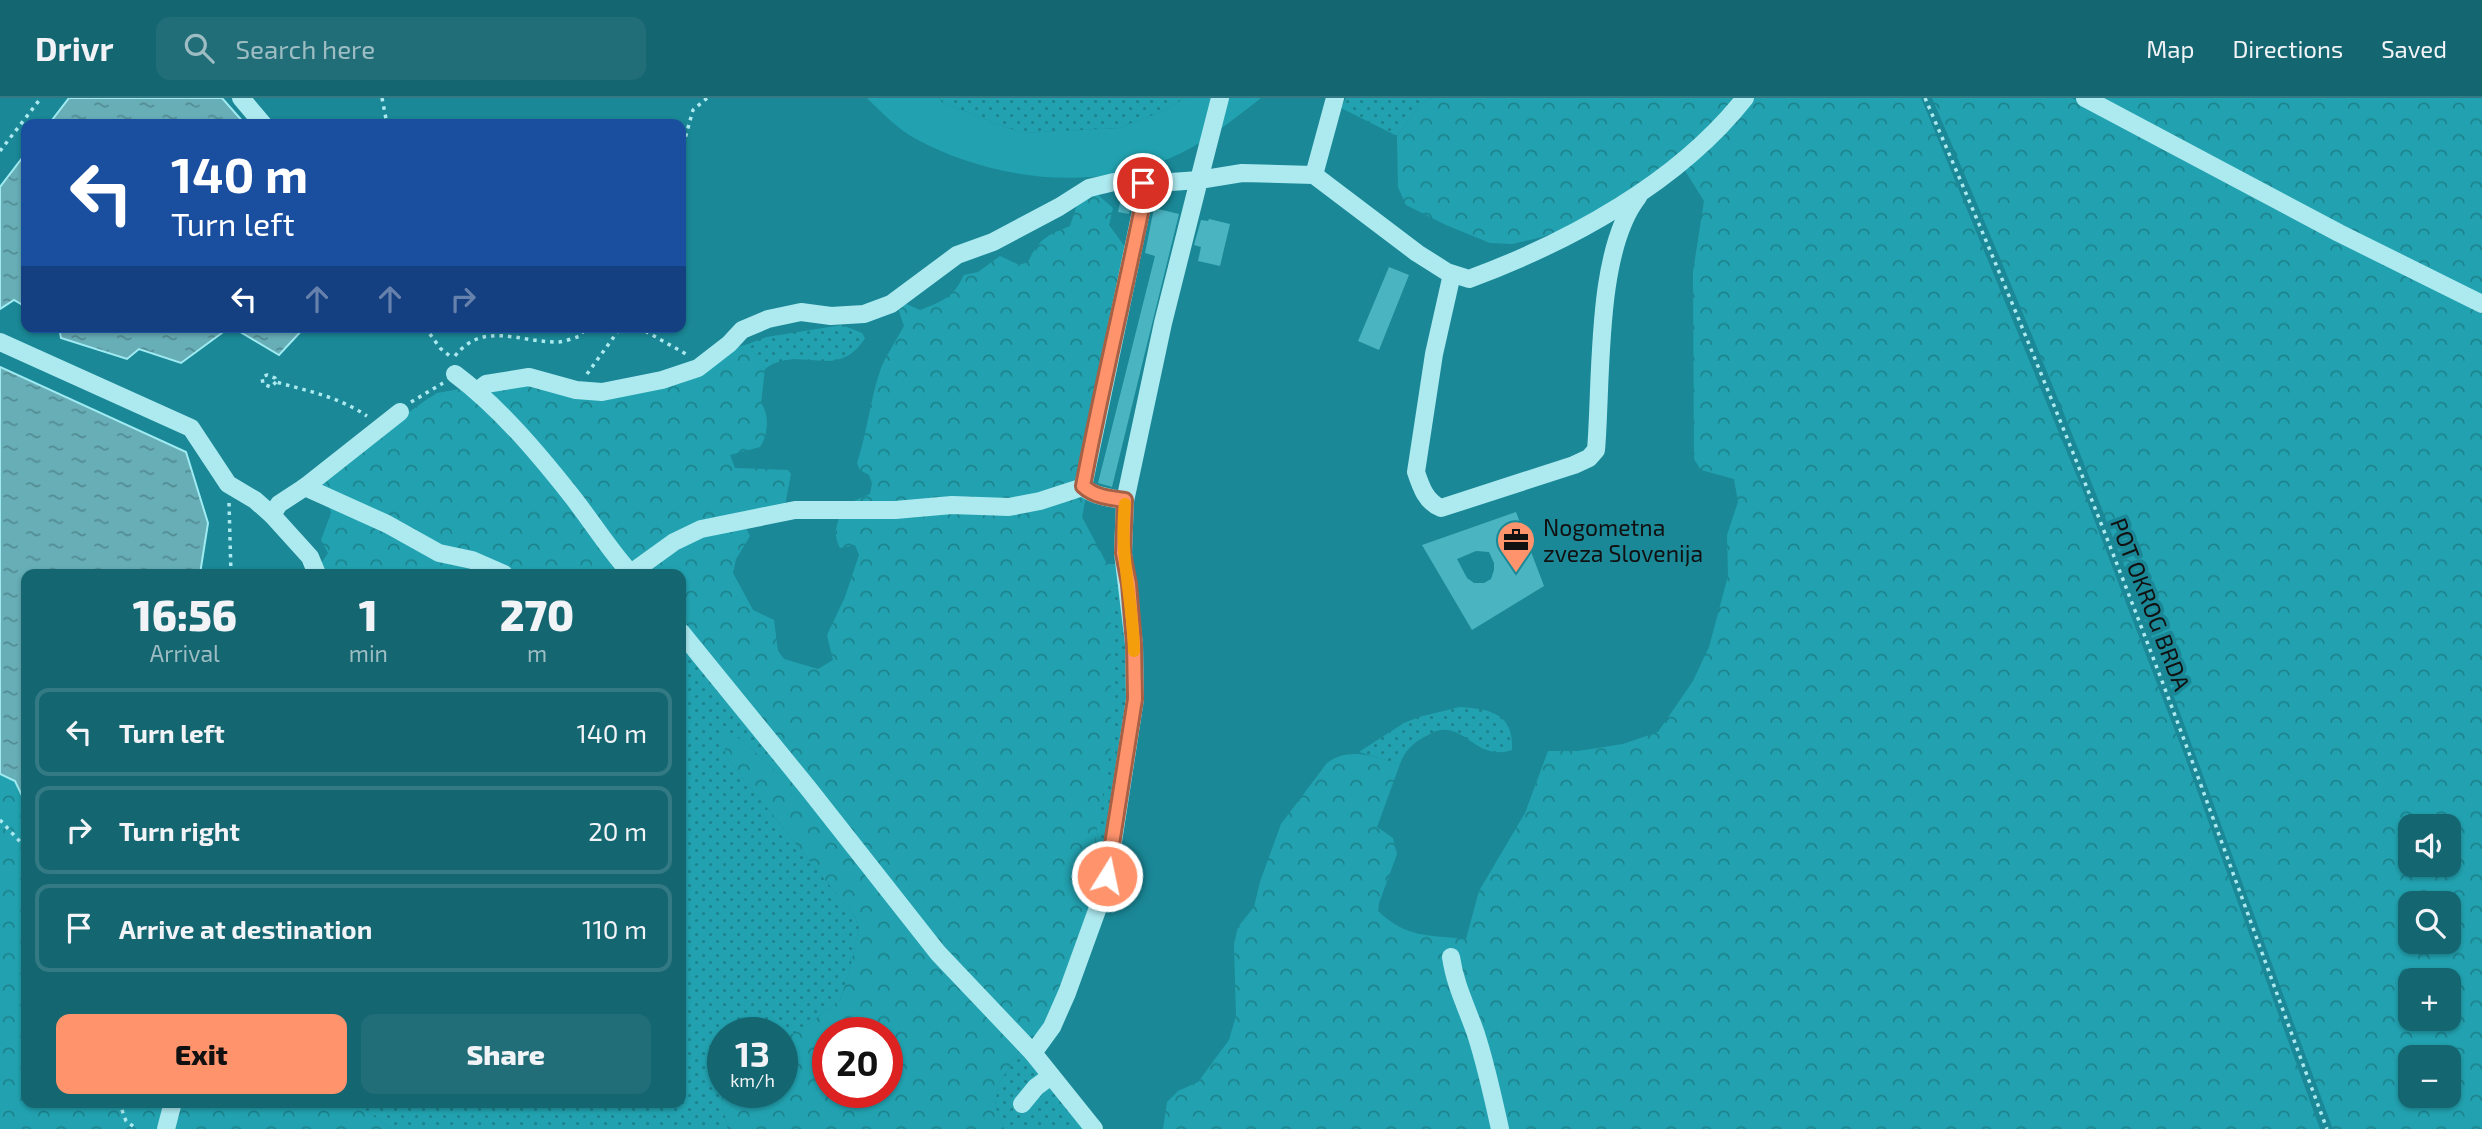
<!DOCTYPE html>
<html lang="en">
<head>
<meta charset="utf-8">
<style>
	body { margin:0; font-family:"Exo 2",sans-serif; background:#216e79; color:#f1f3f6; height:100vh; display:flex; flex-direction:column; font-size:26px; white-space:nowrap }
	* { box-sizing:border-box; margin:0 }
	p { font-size:23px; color:#9dbdc3 }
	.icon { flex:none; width:38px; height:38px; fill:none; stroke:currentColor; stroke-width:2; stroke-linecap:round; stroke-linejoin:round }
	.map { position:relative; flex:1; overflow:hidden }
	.panel { position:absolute; left:21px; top:471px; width:665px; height:539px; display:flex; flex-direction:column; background:#146671; border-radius:14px; box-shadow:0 2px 5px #0004 }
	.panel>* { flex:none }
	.hud { position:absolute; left:21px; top:21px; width:665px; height:214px; border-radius:14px; box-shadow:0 2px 5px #0004; background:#1a4fa0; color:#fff; overflow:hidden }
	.fabs { position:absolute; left:2398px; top:716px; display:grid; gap:14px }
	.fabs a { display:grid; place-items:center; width:63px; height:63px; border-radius:14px; background:#146671; box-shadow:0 2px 5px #0004; font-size:35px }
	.speed { position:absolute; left:707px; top:919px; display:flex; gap:14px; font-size:35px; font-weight:700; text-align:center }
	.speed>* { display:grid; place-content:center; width:91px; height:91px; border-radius:50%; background:#146671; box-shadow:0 2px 5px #0004; line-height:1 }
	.speed small { font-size:18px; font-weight:400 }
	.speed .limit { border:10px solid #d22; background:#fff; color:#111 }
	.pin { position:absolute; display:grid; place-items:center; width:60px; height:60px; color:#fff; margin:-30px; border:4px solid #fff; border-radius:50%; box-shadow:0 2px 7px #0007 }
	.me { position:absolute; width:77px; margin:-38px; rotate:10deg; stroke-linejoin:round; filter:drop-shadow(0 0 5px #0008) }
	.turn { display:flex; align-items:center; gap:24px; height:147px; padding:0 35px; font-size:32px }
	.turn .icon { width:91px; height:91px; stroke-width:2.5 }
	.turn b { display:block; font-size:49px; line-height:60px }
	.lanes { display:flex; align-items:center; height:66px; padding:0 35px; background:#0003; justify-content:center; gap:35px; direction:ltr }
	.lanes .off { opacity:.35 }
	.eta { display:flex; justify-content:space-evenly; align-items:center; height:119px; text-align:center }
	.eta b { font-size:42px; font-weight:800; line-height:49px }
	.action { display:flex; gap:14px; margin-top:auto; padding:14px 35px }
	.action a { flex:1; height:80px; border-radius:14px; background:#ff936c; color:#111; font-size:28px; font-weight:800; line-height:80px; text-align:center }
	.action a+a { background:#216e79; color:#f1f3f6 }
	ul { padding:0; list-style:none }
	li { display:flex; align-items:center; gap:21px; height:88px; margin:0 14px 10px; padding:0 21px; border:4px solid #337a84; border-radius:14px }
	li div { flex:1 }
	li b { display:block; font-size:26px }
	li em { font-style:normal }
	header { display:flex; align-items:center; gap:42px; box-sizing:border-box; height:98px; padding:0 35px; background:#146671; border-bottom:2px solid #337a84 }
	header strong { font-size:33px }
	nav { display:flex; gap:38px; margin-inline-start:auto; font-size:24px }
	.search { width:490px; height:63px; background:#216e79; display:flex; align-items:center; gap:18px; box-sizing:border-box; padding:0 24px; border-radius:14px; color:#9dbdc3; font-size:26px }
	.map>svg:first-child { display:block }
	.grass { fill:url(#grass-dots) }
	.forest { fill:url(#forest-crowns); fill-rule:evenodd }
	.park { fill:#22a2b0 }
	.water { fill:url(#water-ripples); stroke:#a0ebf2; stroke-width:2 }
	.building { fill:#4bb4c1; fill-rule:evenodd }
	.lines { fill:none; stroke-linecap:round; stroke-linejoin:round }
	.path { stroke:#adeaf0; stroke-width:3.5; stroke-dasharray:3.5 5; stroke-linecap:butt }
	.minor { stroke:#adeaf0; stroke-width:18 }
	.route-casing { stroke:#a66046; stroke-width:18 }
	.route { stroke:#ff936c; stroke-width:12 }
	.slow { stroke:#f59e0b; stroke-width:12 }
	.labels { text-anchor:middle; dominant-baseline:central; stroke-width:7; stroke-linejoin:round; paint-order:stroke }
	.poi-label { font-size:23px; fill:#111; stroke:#1a8897; text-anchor:start }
	.street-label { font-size:23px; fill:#111; stroke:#1a8897 }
</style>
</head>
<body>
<header>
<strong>Drivr</strong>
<div class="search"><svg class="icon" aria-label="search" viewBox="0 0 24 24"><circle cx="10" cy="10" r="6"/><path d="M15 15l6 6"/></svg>Search here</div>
<nav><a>Map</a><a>Directions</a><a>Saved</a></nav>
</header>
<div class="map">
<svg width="2482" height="1031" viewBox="0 0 2482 1031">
	<defs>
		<pattern id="grass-dots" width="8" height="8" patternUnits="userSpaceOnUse" patternTransform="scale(1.75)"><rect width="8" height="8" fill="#22a2b0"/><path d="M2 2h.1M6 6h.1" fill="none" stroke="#1c838e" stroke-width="1.8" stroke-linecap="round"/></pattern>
		<pattern id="forest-crowns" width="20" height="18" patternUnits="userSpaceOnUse" patternTransform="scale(1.75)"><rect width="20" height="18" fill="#22a2b0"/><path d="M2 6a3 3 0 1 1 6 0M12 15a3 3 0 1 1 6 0" fill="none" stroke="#1c838e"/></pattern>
		<pattern id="water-ripples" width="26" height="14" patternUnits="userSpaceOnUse" patternTransform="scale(1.75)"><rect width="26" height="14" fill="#67aeb7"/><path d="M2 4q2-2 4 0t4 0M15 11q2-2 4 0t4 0" fill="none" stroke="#538c93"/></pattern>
	</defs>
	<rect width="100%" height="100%" fill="#1a8897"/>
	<g class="grass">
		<polygon points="938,0 1185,0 1161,14 1119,30 1022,35 943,5"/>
		<polygon points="1346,0 1432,0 1420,6 1397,38 1341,10"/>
		<path d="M842,227L862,235L865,240C837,285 799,245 765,271L748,246L767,239Z"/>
		<polygon points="1122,485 1130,593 1099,792 1093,785 1111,504 1109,490"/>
		<polygon points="681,543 786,672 778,676 740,640 726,659 855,819 859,829 849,876 840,902 801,932 782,941 782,934 723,934 722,1005 728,1031 392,1031 366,1013 362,1005 681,1004"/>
		<path d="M1460,609C1491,611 1514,616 1512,652C1478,663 1467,629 1441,632C1436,632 1430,636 1426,638C1413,645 1405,652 1400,666L1359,654L1404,625L1419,619Z"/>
		<polygon points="1021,950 1087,1031 1004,1031 995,1008 998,987"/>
	</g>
	<g class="forest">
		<polygon points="1432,0 1736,0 1705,35 1618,102 1578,125 1542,139 1512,146 1490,145 1446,127 1406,107 1398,89 1397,38 1420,6"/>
		<path d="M1752,0H1921L2087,403L2185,659L2320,1031H1163L1167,1004L1178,993L1198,984L1229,942L1236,918L1234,846L1238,829L1254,809L1260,784L1281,726L1327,665C1350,648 1375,659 1400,666L1377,729L1393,740L1397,756L1379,805L1378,813C1406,840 1429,837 1466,841L1479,793L1525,715L1548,653H1578L1623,646L1658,634L1693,583L1709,549L1728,478L1727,437L1738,404L1734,381L1701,372L1694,361L1693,174L1704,103L1684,71Z"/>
		<path d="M1932,0H2072L2183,61L2482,213V1031H2333C2254,821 2181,609 2098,401C2045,266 1989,133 1932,0ZM2410,728H2448V766H2410ZM2410,805H2448V844H2410ZM2410,882H2448V920H2410ZM2410,959H2448V998H2410Z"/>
		<polygon points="2099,0 2482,0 2482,198 2325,120"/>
		<path d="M1097,96L1113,110L1109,127L1131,157L1090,376L1021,403H854L870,396L872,385L869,377L860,372L857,365C867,335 870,303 880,273C886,257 896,243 904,228L898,210L904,205L920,212C943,203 953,200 964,177L978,174L1000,158L1019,167L1028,164C1039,141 1047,137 1070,128L1078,104Z"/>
		<path d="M748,246L765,271L761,305C770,317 768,337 760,349L730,357L735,370L788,372L791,376L785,407L632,468L477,284L648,293L682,285L734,250Z"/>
		<polygon points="460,291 470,295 560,393 617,471 609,476 311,476 320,467 328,455 321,442 331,415 323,385 398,322 426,302 437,295"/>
		<path d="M1087,393L1082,419L1107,466H1118L1122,485L1109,490L1111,504V648L1094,749L1093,785L1099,792L1046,929L1036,937L1027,939L947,856L681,527V476H639L672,448L744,426L750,438L736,461L733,475L753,512L774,522L778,553L784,561L818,571L833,562L827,537L845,499L859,457L855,447L840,450C834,438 835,430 840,418Z"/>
		<path d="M728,633L740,640L778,676L786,672L1021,950L998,987L995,1008L1004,1031H728L722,1005L723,994H782V941L801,932L840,902L849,876L859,829L855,819L726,659L722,636ZM828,934H887V994H828Z"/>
		<polygon points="0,676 15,683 26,706 26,1004 362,1005 366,1013 392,1031 0,1031"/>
	</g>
	<path class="park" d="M867,0H938L943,5L1022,35L1119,30L1161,14L1185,0H1261C1231,23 1203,47 1168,61C1089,94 990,81 916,41C899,32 881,14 867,0Z"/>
	<g class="water">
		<polygon points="69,0 222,0 245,26 49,26"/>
		<polygon points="26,55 26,209 14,202 0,211 0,89"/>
		<polygon points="59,229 230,229 181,265 139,251 127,261 61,240"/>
		<polygon points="232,229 305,229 279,257"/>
		<polygon points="0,269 186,354 208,425 200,476 26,476 26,706 15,683 0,676"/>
	</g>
	<g class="building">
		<polygon points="1121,100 1132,102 1129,116 1118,114"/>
		<polygon points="1154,110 1179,116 1112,389 1098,385 1155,158 1145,155"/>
		<polygon points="1209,121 1230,126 1220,168 1198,163 1201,149 1194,147 1201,122 1208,123"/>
		<polygon points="1389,169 1409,177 1379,252 1358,243"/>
		<path d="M1516,414L1544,488L1472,532L1422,447ZM1476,453L1489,454L1494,465V472L1491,481L1484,485H1474L1467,480L1457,461Z"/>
	</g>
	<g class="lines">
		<g class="path">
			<polyline points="382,0 387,26"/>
			<path d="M1925,0C2021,221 2111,445 2195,671C2239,791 2282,911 2327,1031"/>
			<polyline points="0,53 41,0"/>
			<polyline points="681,55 693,12 707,0"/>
			<polyline points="425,229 440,250 451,259"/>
			<polyline points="638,229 686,256"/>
			<path d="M455,258C483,222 521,245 559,244C566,243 574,240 580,238L586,229"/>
			<polyline points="587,276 621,229"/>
			<path d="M276,284L271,289L263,286L262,279L267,277L275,280L276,284C308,293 339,299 367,318"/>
			<polyline points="411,304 443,285"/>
			<polyline points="229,405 231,476"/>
			<polyline points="0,722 26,750"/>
			<polyline points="119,1004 126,1023 137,1031"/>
		</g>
		<g class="minor">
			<polyline points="241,0 263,26"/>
			<polyline points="2085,0 2339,135 2482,206"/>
			<polyline points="1314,77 1335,0"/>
			<path d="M1452,176L1434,256L1416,374C1421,389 1426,404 1441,410L1574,367L1589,360L1596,352C1602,282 1595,154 1638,99"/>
			<polyline points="0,244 191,330 228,386 255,402 272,417"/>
			<path d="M455,276C499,309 537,354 571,397C590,421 606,447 626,470"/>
			<polyline points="477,293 486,286 529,279 576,292 602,294 662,282 698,270 729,246 742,232 768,221 801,214 831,218 864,216 891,206 957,157 993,144 1059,109 1089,90 1114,84 1171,84 1199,82 1220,0"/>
			<polyline points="305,389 387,426 439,455 472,462 504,476"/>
			<path d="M1083,389C1095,399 1110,399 1125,403"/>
			<polyline points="631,475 674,444 701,431 795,412 895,412 952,407 1009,409 1040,403 1083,389 1147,85"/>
			<polyline points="317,476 310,459 272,417 279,406 305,389 400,314"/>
			<polyline points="681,534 808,690 938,855 1033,955 1094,1031"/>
			<path d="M1451,859C1455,887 1467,910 1476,936C1486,967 1493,999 1500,1031"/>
			<path d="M1033,955L1052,929L1067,895L1104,793L1110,763L1135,601L1134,546L1123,455L1125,403L1163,225L1199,82L1242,75L1314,77L1417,155L1447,174L1469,181C1569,144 1678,85 1745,0"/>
			<polyline points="1022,1006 1036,989 1051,978"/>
			<polyline points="166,1031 173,1004"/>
		</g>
	</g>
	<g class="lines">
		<defs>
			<path id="route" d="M1107,778L1135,601L1134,546L1129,486L1123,455L1125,402C1110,400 1095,399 1083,388C1102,287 1127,186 1147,85H1143"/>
		</defs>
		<use href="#route" class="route-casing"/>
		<use href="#route" class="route"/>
		<path class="slow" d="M1125,406C1119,455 1133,504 1134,553"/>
	</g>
	<defs>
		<symbol id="office-pin" viewBox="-11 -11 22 30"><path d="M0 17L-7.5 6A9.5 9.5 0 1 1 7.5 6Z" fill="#ff936c" stroke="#1a8897"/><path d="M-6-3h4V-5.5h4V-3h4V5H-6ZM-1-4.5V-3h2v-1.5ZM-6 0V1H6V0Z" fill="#111"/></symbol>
	</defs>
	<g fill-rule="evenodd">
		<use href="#office-pin" x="1494" y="420" width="44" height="60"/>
	</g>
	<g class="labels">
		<g class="poi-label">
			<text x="1543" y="429">Nogometna<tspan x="1543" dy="26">zveza Slovenija</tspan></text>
		</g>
		<g class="street-label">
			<text transform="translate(2151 506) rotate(69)">POT OKROG BRDA</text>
		</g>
	</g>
</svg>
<div class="fabs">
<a><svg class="icon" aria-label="sound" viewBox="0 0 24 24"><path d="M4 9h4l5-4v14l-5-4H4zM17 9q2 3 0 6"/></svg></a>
<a><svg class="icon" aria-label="search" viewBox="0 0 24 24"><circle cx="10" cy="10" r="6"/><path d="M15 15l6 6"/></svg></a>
<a>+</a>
<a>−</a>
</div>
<div class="speed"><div>13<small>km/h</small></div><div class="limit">20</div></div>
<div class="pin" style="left:1143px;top:85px;background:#d93025"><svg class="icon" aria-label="arrive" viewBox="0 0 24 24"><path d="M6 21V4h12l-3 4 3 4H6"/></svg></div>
<svg class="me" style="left:1107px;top:778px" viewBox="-20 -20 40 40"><circle r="17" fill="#ff936c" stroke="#fff" stroke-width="3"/><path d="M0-11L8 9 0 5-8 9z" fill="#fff"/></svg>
<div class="hud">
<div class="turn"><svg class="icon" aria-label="left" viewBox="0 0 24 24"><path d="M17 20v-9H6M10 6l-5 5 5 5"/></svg><div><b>140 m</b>Turn left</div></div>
<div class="lanes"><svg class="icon" aria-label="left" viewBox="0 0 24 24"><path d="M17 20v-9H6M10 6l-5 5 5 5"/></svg><svg class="icon off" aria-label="ahead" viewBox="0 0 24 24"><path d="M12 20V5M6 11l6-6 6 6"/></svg><svg class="icon off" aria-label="ahead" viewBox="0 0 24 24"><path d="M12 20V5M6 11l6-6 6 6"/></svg><svg class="icon off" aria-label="right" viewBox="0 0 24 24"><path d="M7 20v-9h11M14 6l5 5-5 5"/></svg></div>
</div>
<section class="panel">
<div class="eta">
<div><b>16:56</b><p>Arrival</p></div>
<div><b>1</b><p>min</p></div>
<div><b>270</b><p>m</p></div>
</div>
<ul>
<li><svg class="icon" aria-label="left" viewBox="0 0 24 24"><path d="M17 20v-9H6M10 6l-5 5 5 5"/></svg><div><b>Turn left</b></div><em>140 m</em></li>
<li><svg class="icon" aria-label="right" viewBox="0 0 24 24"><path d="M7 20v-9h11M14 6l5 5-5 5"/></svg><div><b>Turn right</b></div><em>20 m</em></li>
<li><svg class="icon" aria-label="arrive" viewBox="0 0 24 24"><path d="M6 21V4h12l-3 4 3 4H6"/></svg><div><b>Arrive at destination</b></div><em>110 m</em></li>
</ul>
<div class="action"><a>Exit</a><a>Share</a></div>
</section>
</div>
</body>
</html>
